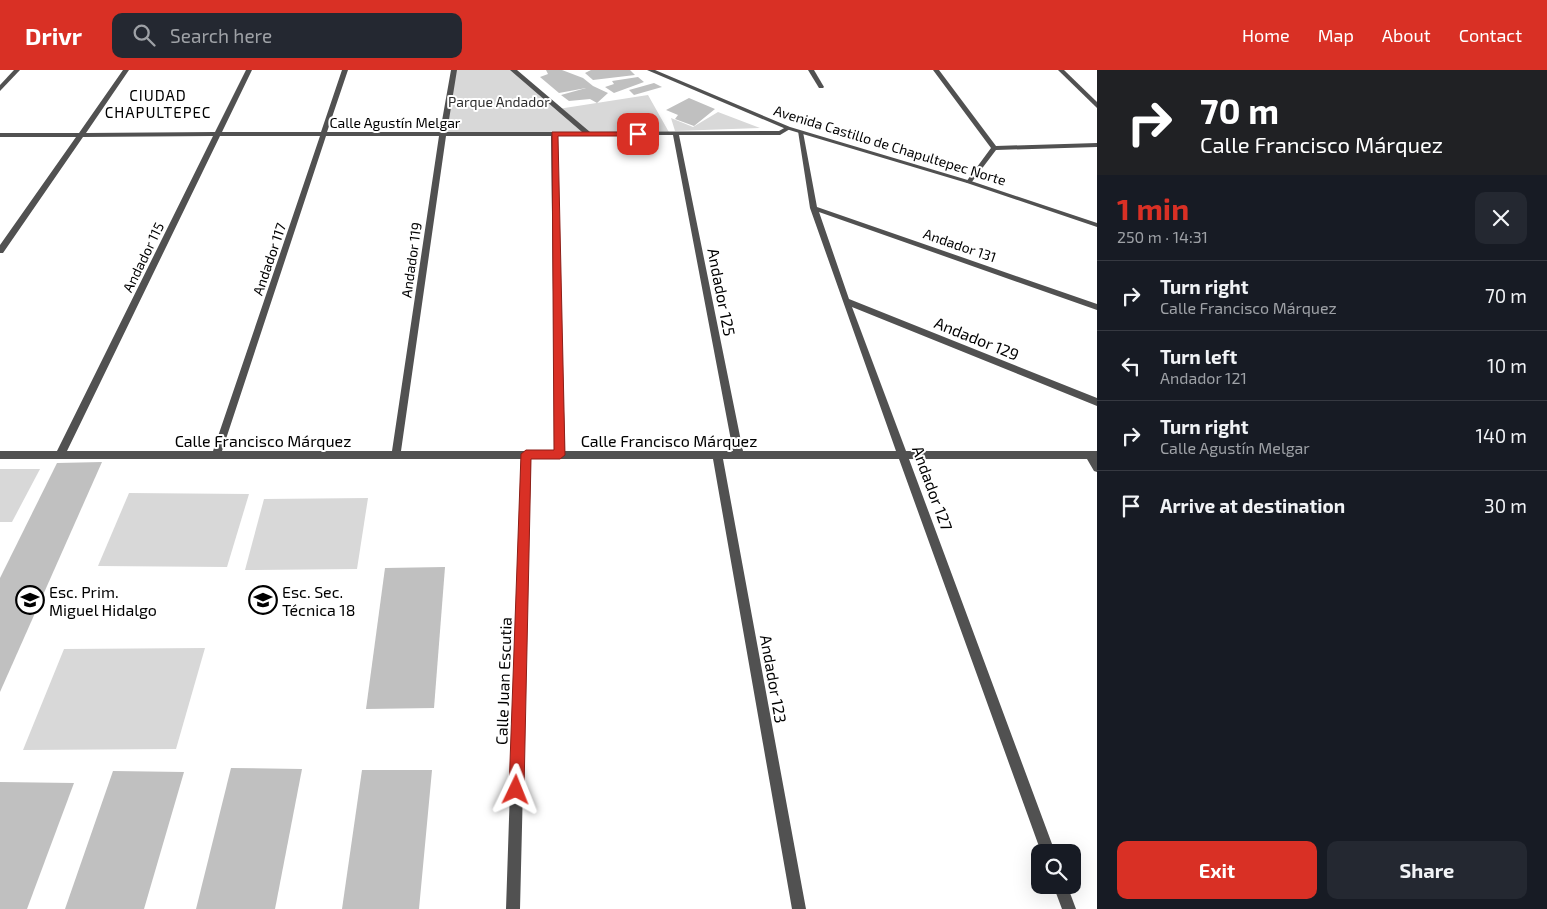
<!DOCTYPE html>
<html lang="en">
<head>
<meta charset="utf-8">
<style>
	body { margin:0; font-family:"Exo 2",sans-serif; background:#242831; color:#f1f3f6; height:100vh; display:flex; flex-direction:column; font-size:19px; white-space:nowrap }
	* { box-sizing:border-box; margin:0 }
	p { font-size:16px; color:#9ea1a6 }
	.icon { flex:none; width:28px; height:28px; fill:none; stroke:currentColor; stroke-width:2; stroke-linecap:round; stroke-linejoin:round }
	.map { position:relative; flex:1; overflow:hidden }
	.side { display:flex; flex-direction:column; background:#171b24; width:450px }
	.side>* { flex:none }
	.banner { background:#202124; color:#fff; overflow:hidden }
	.fabs { position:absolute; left:1031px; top:774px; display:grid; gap:10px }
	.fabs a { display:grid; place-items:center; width:50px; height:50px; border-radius:10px; background:#171b24; box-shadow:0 5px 20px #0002; font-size:25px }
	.pin { position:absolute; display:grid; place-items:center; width:42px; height:42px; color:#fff; margin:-21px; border-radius:10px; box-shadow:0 2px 8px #0006 }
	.me { position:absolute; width:55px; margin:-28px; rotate:2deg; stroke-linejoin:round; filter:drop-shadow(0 0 4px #0008) }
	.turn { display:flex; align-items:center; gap:18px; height:105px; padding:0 20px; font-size:22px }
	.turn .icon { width:65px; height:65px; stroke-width:2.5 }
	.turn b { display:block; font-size:35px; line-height:42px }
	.round { display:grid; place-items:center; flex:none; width:52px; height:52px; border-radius:10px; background:#242831 }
	.overview { display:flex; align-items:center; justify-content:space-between; height:85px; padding:0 20px }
	h1 { font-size:30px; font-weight:700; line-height:38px; color:#d93025 }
	.button { display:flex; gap:10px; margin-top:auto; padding:10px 20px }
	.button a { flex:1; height:58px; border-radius:10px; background:#d93025; color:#fff; font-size:20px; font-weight:700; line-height:58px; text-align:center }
	.button a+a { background:#242831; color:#f1f3f6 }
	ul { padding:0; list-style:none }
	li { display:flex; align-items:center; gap:15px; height:70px; padding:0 20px; border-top:1px solid #363941 }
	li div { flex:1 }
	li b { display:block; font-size:19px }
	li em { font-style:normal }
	header { display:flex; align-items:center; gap:30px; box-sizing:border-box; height:70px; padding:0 25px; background:#d93025; color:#fff }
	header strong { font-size:24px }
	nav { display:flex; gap:28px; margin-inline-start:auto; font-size:18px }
	.search { width:350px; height:45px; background:#242831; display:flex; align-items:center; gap:12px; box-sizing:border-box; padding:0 18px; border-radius:10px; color:#9ea1a6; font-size:19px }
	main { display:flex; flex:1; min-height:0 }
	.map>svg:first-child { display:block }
	.green { fill:#d8d8d8 }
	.building { fill:#c0c0c0 }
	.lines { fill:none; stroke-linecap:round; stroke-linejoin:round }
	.minor { fill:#515151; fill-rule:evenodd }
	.tertiary { fill:#515151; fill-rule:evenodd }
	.route { fill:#d93025; stroke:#8d1f18 }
	.labels { text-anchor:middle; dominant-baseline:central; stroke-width:4; stroke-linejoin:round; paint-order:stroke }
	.far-park-label { font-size:14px; fill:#2f2f2f; stroke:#fff }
	.far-street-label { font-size:14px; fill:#000; stroke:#fff }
	.far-neighbourhood-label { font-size:15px; letter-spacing:1px; fill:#000; stroke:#fff }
	.street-label { font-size:16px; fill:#000; stroke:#fff }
	.poi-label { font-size:16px; fill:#000; stroke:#fff; text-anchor:start }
</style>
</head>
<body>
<header>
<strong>Drivr</strong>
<div class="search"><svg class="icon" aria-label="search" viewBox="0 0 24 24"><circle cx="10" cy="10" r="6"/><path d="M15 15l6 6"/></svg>Search here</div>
<nav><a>Home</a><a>Map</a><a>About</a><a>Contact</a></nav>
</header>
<main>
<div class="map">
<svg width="1097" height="839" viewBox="0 0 1097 839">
	<rect width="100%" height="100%" fill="#fff"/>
	<g class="green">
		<polygon points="454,0 513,0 558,39 648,25 670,64 443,64"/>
		<polygon points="718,42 760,58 675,61 671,48 693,57"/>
		<polygon points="0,399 40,399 12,452 0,452"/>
		<polygon points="129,423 249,424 227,497 98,496"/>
		<polygon points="368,428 357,499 245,500 264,429"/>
		<polygon points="205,578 176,679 23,680 64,579"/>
	</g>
	<g class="building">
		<polygon points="546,0 562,0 583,8 593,16 608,23 597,33 590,29 569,31 561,25 586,18 559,23 540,7 548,4"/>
		<polygon points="591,0 630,0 635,5 593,10 585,3"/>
		<polygon points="638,7 644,12 614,23 605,17 614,14 612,11"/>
		<polygon points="654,13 662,17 634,25 629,20"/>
		<polygon points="689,28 715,39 694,56 675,49 678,45 666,40"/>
		<polygon points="102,392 0,622 0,508 57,393"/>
		<polygon points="445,497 434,638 366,639 385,498"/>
		<polygon points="231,698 302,699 275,839 196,839"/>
		<polygon points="362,700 432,700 419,839 342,839"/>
		<polygon points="113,701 184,702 144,839 65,839"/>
		<polygon points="0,712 74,713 27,839 0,839"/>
	</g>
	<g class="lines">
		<g class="minor">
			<polygon points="14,0 20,0 0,21 0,15"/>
			<path d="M123,0H129L86,63L215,62L246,0H252L222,62H321L342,0H348L327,62H440L451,0H457L447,62H582L510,0H517L590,62L779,61L786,57H790V59L780,65H679L743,381H896L810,138L798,61L803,62L817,137L1097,234V240L819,142L849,229L1097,328V336L852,237L906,381H1097V402L1094,401L1087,389H909L1055,782H1041L899,389H723L806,839H792L713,389H531L520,839H506L521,389H0V381H57L213,66L83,67L3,183H0V175L76,67H0V63H79ZM591,65H673L733,381H565L557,66ZM220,66H320L213,381H67ZM326,66H439L392,381H222ZM446,66H551L555,381H401Z"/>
			<polygon points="808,0 814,0 824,17 823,18 819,18"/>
			<polygon points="933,0 939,0 996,76 1097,73 1097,77 996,80 971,113 967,113 966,112 991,78"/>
			<polygon points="1058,0 1064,0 1097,32 1097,38"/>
			<polygon points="1053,815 1067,815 1076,839 1062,839"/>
		</g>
		<polygon class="tertiary" points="647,0 655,0 790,57 971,111 1097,153 1097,157 967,113 786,59"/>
	</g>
	<polygon class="route" points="552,62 638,62 642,64 638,66 558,66 565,385 560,389 531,389 524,720 522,726 516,728 511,726 509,720 521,384 526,380 554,380"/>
	<defs>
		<symbol id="school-ring" viewBox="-11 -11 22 22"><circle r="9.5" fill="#fff" stroke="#000" stroke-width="1.5"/><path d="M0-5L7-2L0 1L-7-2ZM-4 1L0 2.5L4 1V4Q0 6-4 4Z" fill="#000"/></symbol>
	</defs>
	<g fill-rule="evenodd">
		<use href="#school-ring" x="14" y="514" width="32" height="32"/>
		<use href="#school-ring" x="247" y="514" width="32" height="32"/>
	</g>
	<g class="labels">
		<g class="far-park-label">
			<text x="499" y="31">Parque Andador</text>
		</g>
		<g class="far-street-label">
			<text x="395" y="52">Calle Agustín Melgar</text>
			<text transform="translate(890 75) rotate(17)">Avenida Castillo de Chapultepec Norte</text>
			<text transform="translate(960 175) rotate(19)">Andador 131</text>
			<text transform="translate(143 187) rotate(-64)">Andador 115</text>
			<text transform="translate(269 189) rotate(-71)">Andador 117</text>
			<text transform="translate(411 190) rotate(-82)">Andador 119</text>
		</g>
		<g class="far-neighbourhood-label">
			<text x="158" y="25">CIUDAD<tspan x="158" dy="17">CHAPULTEPEC</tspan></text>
		</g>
		<g class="street-label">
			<text transform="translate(722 222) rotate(79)">Andador 125</text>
			<text transform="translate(977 268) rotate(22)">Andador 129</text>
			<text x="263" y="370">Calle Francisco Márquez</text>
			<text x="669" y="370">Calle Francisco Márquez</text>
			<text transform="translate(933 418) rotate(70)">Andador 127</text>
			<text transform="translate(774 609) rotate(80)">Andador 123</text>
			<text transform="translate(503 611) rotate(-88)">Calle Juan Escutia</text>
		</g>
		<g class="poi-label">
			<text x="49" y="521">Esc. Prim.<tspan x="49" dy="18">Miguel Hidalgo</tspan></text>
			<text x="282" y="521">Esc. Sec.<tspan x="282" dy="18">Técnica 18</tspan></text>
		</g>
	</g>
</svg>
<div class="fabs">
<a><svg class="icon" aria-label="search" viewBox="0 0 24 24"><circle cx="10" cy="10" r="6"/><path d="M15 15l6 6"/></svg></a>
</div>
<div class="pin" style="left:638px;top:64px;background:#d93025"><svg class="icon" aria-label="arrive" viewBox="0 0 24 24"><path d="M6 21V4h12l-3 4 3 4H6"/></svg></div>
<svg class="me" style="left:516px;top:720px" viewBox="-20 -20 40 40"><path d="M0-17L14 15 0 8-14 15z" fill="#d93025" stroke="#fff" stroke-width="4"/></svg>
</div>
<section class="side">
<div class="banner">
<div class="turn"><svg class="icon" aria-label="right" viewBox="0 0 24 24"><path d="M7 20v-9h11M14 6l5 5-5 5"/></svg><div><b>70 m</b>Calle Francisco Márquez</div></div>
</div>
<div class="overview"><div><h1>1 min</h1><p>250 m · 14:31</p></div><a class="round"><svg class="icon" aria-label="close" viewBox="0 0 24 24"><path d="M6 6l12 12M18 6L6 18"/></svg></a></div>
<ul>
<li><svg class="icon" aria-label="right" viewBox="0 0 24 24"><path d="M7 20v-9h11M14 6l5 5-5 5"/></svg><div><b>Turn right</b><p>Calle Francisco Márquez</p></div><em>70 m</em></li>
<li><svg class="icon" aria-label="left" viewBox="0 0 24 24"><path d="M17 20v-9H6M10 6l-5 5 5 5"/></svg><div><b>Turn left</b><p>Andador 121</p></div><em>10 m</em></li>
<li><svg class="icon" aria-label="right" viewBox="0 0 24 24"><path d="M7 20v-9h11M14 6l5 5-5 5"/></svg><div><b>Turn right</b><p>Calle Agustín Melgar</p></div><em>140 m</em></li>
<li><svg class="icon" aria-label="arrive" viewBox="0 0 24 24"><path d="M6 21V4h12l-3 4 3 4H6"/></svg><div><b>Arrive at destination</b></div><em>30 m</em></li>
</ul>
<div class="button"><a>Exit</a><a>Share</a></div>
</section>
</main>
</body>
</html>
